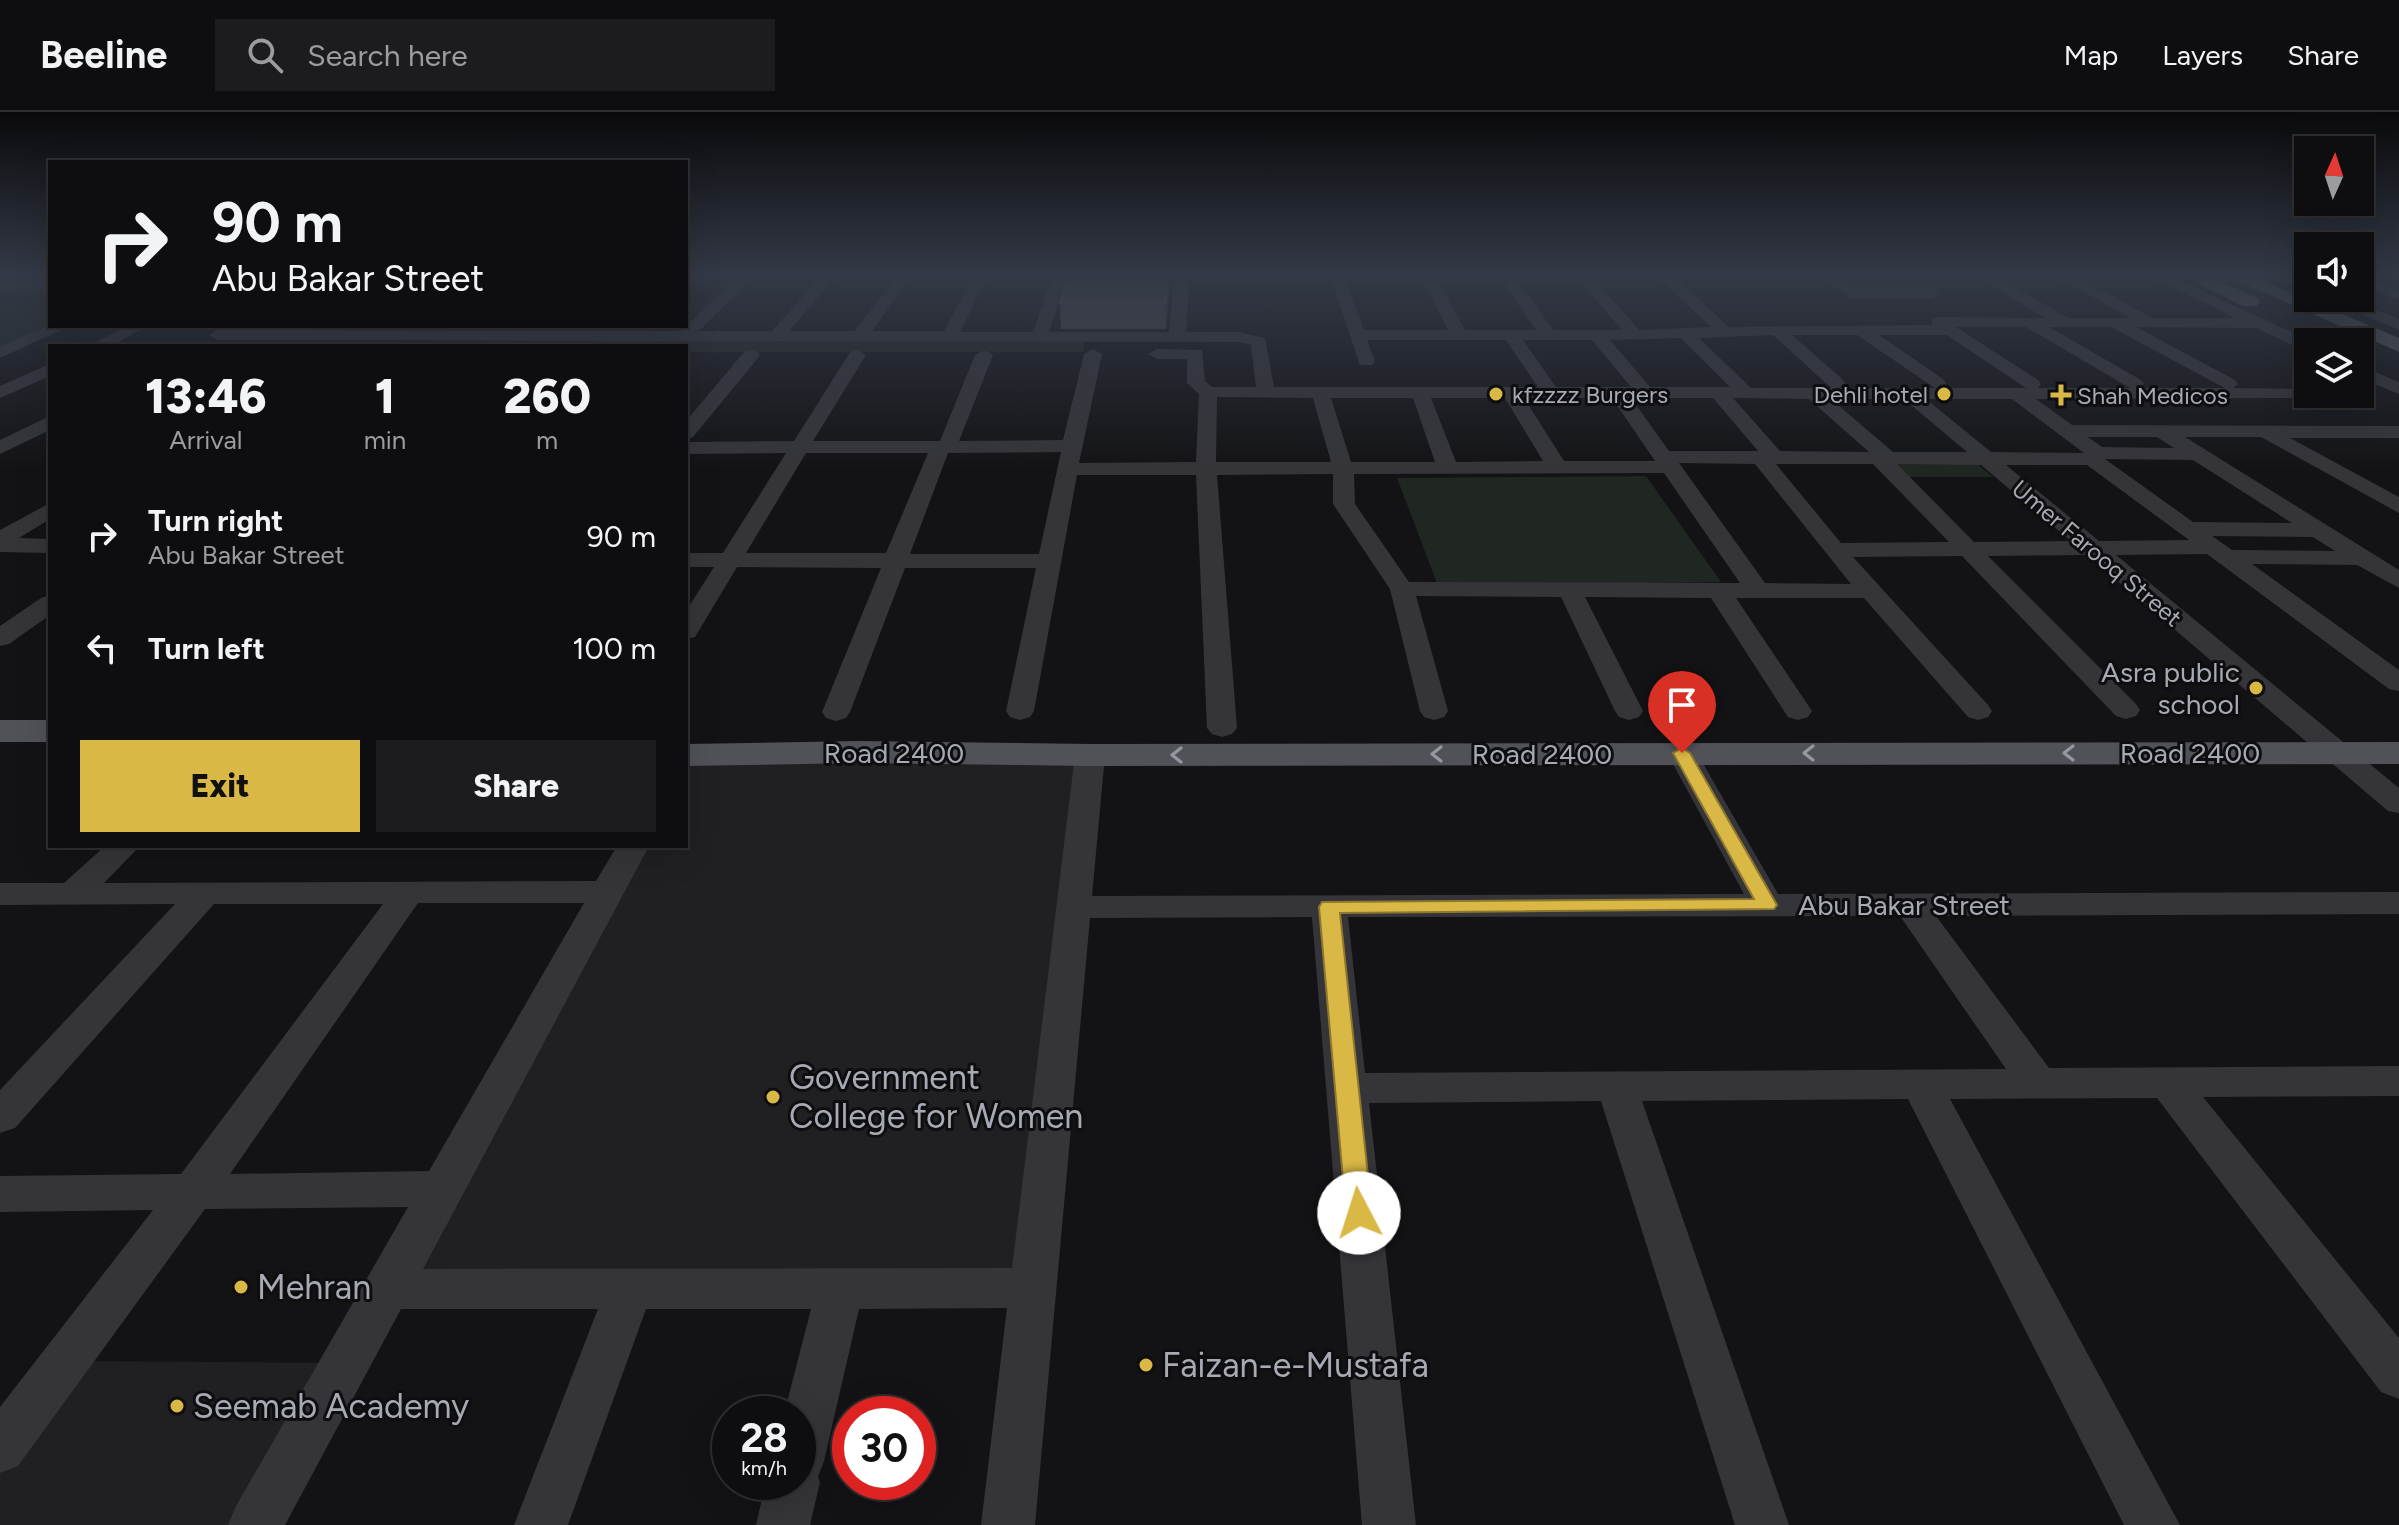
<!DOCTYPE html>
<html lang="en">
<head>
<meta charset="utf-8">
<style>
	body { margin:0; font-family:Figtree,sans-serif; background:#1c1c1e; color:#f1f3f6; height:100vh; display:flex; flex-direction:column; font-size:30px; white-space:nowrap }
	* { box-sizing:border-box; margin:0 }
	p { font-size:26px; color:#9b9c9f }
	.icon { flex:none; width:44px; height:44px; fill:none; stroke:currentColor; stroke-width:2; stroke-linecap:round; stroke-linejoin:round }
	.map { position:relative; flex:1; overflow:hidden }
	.side { position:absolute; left:48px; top:232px; width:640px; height:504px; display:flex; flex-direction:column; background:#0e0e10; border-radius:0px; box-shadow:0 8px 32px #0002,0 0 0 2px #2e2e30 }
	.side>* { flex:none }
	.hud { position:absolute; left:48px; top:48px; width:640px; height:168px; border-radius:0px; box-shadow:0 8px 32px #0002,0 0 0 2px #2e2e30; background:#0e0e10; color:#f1f3f6; overflow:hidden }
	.needle { width:52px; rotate:3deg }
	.tools { position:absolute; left:2294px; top:24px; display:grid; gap:16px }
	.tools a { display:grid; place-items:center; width:80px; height:80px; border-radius:0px; background:#0e0e10; box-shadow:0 8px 32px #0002,0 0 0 2px #2e2e30; font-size:40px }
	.speed { position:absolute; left:712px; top:1284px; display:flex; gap:16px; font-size:40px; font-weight:700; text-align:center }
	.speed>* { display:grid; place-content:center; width:104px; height:104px; border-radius:50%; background:#0e0e10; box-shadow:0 8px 32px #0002,0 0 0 2px #2e2e30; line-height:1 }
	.speed small { font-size:20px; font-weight:400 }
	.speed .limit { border:12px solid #d22; background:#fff; color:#111 }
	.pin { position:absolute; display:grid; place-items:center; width:68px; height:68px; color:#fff; margin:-82px -34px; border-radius:50% 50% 50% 0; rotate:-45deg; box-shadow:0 0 8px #0007 }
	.pin .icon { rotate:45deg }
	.me { position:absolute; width:88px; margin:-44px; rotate:355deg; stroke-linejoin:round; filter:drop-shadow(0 0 6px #0008) }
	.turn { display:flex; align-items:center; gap:28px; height:168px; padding:0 32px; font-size:36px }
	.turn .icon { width:104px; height:104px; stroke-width:2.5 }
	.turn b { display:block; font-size:56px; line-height:68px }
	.eta { display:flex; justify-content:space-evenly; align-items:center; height:136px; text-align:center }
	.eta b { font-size:48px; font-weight:800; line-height:56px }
	.action { display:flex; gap:16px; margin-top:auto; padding:16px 32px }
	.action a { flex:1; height:92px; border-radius:0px; background:#dab846; color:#111; font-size:32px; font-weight:800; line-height:92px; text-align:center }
	.action a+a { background:#1c1c1e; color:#f1f3f6 }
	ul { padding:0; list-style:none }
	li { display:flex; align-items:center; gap:24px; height:112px; padding:0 32px }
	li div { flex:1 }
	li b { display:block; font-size:30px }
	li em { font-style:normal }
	header { display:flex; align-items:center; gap:48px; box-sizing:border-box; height:112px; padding:0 40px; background:#0e0e10; border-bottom:2px solid #2e2e30 }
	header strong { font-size:38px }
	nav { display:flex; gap:44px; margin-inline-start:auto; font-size:28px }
	.search { width:560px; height:72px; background:#1c1c1e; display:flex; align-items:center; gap:20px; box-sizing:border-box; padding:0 28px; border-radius:0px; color:#9b9c9f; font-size:30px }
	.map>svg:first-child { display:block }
	.built { fill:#201f21 }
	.green { fill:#202621 }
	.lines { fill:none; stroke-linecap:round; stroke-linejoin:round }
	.minor { fill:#353539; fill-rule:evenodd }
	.major { fill:#515258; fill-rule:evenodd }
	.wall { fill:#4a4a4f }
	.shaded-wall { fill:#303033 }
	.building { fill:#545459; stroke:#616267; stroke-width:2 }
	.oneway { stroke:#9698a1 }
	.route { fill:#dab846; stroke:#8e782e; stroke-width:2 }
	.poi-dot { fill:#dab846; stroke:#0e0e10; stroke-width:3 }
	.labels { text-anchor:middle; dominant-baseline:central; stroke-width:6; stroke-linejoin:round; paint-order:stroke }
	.far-poi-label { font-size:24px; fill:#a7a9b3; stroke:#0e0e10; text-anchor:start }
	.far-street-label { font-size:24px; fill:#a7a9b3; stroke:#0e0e10 }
	.poi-label { font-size:28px; fill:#a7a9b3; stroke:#0e0e10; text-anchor:end }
	.street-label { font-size:28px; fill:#a7a9b3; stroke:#0e0e10 }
	.near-poi-label { font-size:34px; fill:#a7a9b3; stroke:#0e0e10; text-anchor:start }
</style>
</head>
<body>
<header>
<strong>Beeline</strong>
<div class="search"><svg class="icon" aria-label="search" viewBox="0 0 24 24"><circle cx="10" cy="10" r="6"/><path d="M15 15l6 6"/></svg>Search here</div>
<nav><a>Map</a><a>Layers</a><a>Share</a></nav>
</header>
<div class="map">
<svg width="2399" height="1413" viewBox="0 0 2399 1413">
	<rect width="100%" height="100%" fill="#131315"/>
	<g class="built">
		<polygon points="1090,643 1033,1176 387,1177 633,734 686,734 686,644"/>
		<polygon points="65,1249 346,1251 255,1413 0,1413 0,1336"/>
	</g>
	<g class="green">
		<polygon points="0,174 50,174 50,214 0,241"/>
		<polygon points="599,225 1085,228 1083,240 686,240 686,234 588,234"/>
		<polygon points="1891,350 1975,350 1993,365 1906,365"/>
		<polygon points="1646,364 1721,470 1438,474 1397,366"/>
	</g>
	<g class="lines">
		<g class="minor">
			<polygon points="717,161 710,169 686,170 686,162"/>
			<path d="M742,161H757L699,219H772L824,161H839L789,219H855L899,161H913L872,219H944L975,161H989L960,220H1033L1054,161H1068L1049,220H1169L1174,169H1116L1111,168L1110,161H1833L1855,176H1932L1940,181L1932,186H1851L1825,168H1678L1729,215L1932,213V207L1938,205L2045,206L1972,161H1990L2068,206H2131L2050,161H2068L2153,206H2235L2144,161H2163L2313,230H2308V239L2302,238L2256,216L2136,215L2235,268L2238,272L2233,276L2308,277V282H2317L2314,286L2036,287L2072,313L2399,314V326H2290L2399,385V401L2261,325H2185L2399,458V476L2357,453L2252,452L2399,558V579L2389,577L2207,442L2116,443L2399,676V701L2388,699L2087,443L1988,444L2136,592L2140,598L2136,604L2126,607L2116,604L1962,444L1853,445L1988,593L1992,599L1988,605L1978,608L1968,605L1864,486H1736L1812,599L1808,605L1798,608L1788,605L1711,486L1585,485L1643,599L1639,605L1629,608L1619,605L1615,599L1561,485L1416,484L1448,599L1444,605L1434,608L1424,605L1420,599L1390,477L1333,392V362L1217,363L1237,616L1232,622L1222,625L1212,622L1207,616L1196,363H1077L1034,599L1030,605L1020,608L1010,605L1006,599L1036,456H905L850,600L846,606L836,609L826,606L822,600L881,456L737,455L695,525L686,527V499L714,455H686V441H723L786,341L686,342V330L794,329L851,239L857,238L866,243L813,329H940L975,243L984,238L993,243L959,329L1063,328L1084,242L1093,237L1102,242L1079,351L1196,350L1199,282L1187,271V247H1157L1148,242L1157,237L1202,238L1205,269L1212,275H1256L1251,233L1239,230L217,228L209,223L217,218L681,219ZM1595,168H1661L1711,215L1639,218ZM1189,170H1332L1360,253H1372L1375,249L1367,228H1506L1538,275H1274L1265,226L1239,220H1186ZM1346,170H1424L1448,218H1364ZM1439,170H1504L1536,218H1465ZM1519,170H1581L1622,218H1553ZM1956,215H2026L2130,276H2038L2041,272L2038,268ZM2049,215H2111L2225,276H2140L2144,272L2141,268ZM1773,223L1830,275L1833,276H1751L1699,226ZM1792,223H1857L1935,276H1839L1845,271L1842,267ZM1879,223H1947L2026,276H1939L1946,271L1943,267ZM1681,226L1730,275H1650L1610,228ZM1523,228H1592L1631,275H1556ZM1217,285L1313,286L1331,350H1216ZM1331,286H1413L1435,350H1351ZM1431,286H1505L1543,349L1456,350ZM1524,286H1612L1655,349H1564ZM1631,286H1713L1758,339H1669ZM1733,286L1809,287L1869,340L1780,339ZM1831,287H1904L1967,340H1893ZM1926,287H2012L2084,341L1991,340ZM2088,325H2157L2174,336L2102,335ZM1061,340L1039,442H910L948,341ZM806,341H928L886,441H746ZM2105,347L2193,348L2292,411L2193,410ZM1679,351L1755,352L1851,472L1765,471ZM1776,352H1873L1949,430L1841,431ZM1897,352L1981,353L2071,429L1974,430ZM2006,353H2087L2189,428L2099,429ZM1664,361L1740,471L1409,470L1355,392L1354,362ZM2212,424L2313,425L2335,439L2232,438Z"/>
			<polygon points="2264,161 2284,161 2308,171 2308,180"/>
			<polygon points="2360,164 2399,178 2399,188 2360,173"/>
			<rect x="0" y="170" width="50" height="8"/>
			<polygon points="2325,186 2346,186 2399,207 2399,218"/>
			<polygon points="50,213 70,214 0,246 0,235"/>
			<polygon points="126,214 147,214 111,234 90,234"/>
			<polygon points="751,238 757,239 760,243 757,247 693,325 686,327 686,309 745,239"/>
			<polygon points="50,252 50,264 0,286 0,274"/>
			<polygon points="2360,254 2399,270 2399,282 2360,266"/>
			<polygon points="50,304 50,318 0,342 0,328"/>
			<polygon points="50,391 50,407 19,426 50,427 50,441 0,440 0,418"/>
			<polygon points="50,483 50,503 9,532 0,534 0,514 41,486"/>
			<path d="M1682,632L1693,635L1697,641L1778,782L2399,780V802L1936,804L2049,956L2399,954V984L2203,985L2399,1226V1287L2381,1280L2157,986L1950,987L2180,1413H2124L1908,987L1642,989L1789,1413H1735L1601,989L1369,991L1416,1413H1362L1312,805L1090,806L1035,1413H981L1007,1196L859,1197L824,1349L818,1365L820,1370L810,1413H756L766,1370H798V1302H784L811,1197H646L568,1413H514L598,1197H401L285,1413H228L236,1394L408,1095L205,1097L18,1354L0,1361V1295L153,1098L0,1100V1064L181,1062L383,792H214L15,1016L0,1021V978L175,792L0,793V771H64L105,734H140L104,771L596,769L617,734H649L423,1157L1012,1156L1075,643L1079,637L1090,634L1101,637L1105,643L1092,784L1744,782L1667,641L1671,635ZM418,791H584L429,1059L230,1062ZM1900,804L2006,957L1365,961L1348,805Z"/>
		</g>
		<g class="major">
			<polygon points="2177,161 2201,161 2257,186 2260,190 2257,194 2243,194"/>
			<polygon points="2220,161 2245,161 2399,226 2399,240"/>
			<rect x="0" y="608" width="50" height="22"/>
			<polygon points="857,629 1090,632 2399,630 2399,652 1090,654 857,651 686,654 686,632"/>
		</g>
	</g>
	<polygon class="wall" points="1169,186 1166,217 1061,217 1060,191"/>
	<polygon class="shaded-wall" points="1169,162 1169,186 1166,217 1166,191"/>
	<polygon class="building" points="1069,162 1169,162 1166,191 1060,191"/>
	<defs><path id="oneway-chevron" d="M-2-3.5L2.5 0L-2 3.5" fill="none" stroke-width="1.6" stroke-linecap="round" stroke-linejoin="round" transform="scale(2)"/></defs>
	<g class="oneway">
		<use href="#oneway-chevron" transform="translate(1809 641) rotate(180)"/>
		<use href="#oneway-chevron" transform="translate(2069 641) rotate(180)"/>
		<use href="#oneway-chevron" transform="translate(1437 642) rotate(180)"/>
		<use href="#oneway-chevron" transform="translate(1177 643) rotate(180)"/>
	</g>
	<linearGradient id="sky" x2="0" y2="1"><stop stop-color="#0a0a0c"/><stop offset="0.45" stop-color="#333946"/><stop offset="1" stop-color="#333946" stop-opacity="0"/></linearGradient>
	<rect width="2399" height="359" fill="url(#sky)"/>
	<polygon class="route" points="1682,636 1690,641 1777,793 1774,797 1340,801 1372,1101 1368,1108 1359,1111 1350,1108 1346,1101 1319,795 1322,790 1754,787 1673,641"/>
	<g class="poi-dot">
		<circle cx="1496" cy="282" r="8"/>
		<circle cx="1944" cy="282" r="8"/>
		<path d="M2057 271h8v8h8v8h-8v8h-8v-8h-8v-8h8z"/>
		<circle cx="2256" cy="576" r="8"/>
		<circle cx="773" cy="985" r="8"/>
		<circle cx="241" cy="1175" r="8"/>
		<circle cx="1146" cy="1253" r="8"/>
		<circle cx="177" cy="1294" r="8"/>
	</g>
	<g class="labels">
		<g class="far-poi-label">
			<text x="1512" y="282">kfzzzz Burgers</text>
			<text x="1928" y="282" text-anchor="end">Dehli hotel</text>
			<text x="2077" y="283">Shah Medicos</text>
		</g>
		<g class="far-street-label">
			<text transform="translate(2097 441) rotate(40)">Umer Farooq Street</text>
		</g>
		<g class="poi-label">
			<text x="2240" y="560">Asra public<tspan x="2240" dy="32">school</tspan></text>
		</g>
		<g class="street-label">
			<text x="894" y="641">Road 2400</text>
			<text x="2190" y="641">Road 2400</text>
			<text x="1542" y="642">Road 2400</text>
			<text x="1904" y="793">Abu Bakar Street</text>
		</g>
		<g class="near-poi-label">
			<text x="789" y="965">Government<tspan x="789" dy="39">College for Women</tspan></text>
			<text x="257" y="1175">Mehran</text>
			<text x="1162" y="1253">Faizan-e-Mustafa</text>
			<text x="193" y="1294">Seemab Academy</text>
		</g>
	</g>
</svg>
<div class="tools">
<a><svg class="needle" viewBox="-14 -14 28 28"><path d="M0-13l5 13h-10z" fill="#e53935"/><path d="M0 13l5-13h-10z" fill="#9b9c9f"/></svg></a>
<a><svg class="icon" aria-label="sound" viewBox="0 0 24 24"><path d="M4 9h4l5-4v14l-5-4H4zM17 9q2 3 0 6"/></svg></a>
<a><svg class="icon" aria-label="layers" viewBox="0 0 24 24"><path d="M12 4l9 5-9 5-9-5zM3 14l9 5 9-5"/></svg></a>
</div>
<div class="speed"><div>28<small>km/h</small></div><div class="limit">30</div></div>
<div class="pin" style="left:1682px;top:641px;background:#d93025"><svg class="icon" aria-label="arrive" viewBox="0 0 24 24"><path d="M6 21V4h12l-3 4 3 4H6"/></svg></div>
<svg class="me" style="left:1359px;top:1101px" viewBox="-20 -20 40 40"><circle r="19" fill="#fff"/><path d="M0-13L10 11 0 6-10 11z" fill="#dab846"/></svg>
<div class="hud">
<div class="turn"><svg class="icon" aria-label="right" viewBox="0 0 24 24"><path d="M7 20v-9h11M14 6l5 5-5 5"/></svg><div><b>90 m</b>Abu Bakar Street</div></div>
</div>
<section class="side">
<div class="eta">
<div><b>13:46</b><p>Arrival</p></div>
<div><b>1</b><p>min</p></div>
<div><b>260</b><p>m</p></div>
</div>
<ul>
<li><svg class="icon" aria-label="right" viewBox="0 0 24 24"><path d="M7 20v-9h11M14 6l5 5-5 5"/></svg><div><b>Turn right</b><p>Abu Bakar Street</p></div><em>90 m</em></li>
<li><svg class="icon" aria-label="left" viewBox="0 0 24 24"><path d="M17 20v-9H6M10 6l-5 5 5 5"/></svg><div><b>Turn left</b></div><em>100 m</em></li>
</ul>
<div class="action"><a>Exit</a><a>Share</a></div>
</section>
</div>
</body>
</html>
